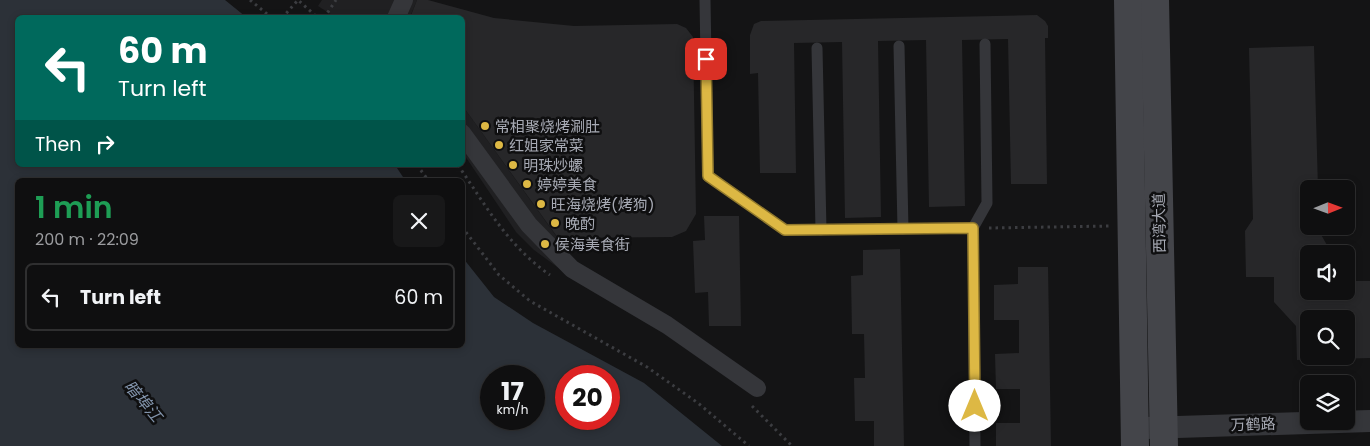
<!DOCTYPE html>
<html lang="en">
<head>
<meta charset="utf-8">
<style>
	body { margin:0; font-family:Poppins,"Noto Sans SC",sans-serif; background:#181819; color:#f1f3f6; height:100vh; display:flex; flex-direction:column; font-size:19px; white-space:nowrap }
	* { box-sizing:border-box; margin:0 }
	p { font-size:16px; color:#9b9c9f }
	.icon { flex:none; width:28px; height:28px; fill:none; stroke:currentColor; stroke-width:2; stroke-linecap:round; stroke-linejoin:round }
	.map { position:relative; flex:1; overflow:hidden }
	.side { position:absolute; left:15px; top:178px; width:450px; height:170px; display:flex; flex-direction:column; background:#0f0f10; border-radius:8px; box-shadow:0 2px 8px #0003,0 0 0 1px #2f2f30 }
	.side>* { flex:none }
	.hud { position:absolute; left:15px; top:15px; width:450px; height:152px; border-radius:8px; box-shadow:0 2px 8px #0003,0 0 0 1px #2f2f30; background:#00695c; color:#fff; overflow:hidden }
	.needle { width:32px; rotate:89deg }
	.tools { position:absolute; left:1300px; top:180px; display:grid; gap:10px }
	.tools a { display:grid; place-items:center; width:55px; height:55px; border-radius:8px; background:#0f0f10; box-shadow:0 2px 8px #0003,0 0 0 1px #2f2f30; font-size:25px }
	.speed { position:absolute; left:480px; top:365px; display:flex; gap:10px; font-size:25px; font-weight:700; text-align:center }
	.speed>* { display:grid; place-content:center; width:65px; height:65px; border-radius:50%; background:#0f0f10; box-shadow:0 2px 8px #0003,0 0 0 1px #2f2f30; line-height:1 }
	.speed small { font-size:12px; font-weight:400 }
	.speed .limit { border:8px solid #d22; background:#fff; color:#111 }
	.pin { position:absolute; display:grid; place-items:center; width:42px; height:42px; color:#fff; margin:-21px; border-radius:10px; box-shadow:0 2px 8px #0006 }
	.me { position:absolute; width:55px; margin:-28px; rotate:0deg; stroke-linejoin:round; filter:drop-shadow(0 0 4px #0008) }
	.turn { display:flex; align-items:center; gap:18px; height:105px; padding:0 20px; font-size:22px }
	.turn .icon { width:65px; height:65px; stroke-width:2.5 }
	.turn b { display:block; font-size:35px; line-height:42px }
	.then { display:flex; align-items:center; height:48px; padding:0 20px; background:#0003; gap:10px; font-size:19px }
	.round { display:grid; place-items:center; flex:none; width:52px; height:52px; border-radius:8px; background:#181819 }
	.summary { display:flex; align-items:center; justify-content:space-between; height:85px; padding:0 20px }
	h1 { font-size:30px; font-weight:600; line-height:38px; color:#1e9e55 }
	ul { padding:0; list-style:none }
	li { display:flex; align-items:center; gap:15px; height:68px; margin:0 10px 8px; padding:0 10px; border:2px solid #2f2f30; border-radius:8px }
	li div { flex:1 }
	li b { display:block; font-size:19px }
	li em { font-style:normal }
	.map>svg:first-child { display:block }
	.built { fill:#202022 }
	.water { fill:#2c3138; fill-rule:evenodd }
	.building { fill:#272729; fill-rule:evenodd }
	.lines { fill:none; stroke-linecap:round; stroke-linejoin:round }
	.path { stroke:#3c3d41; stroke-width:3; stroke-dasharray:2.5 4; stroke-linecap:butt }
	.service { stroke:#35363a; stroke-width:11 }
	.pedestrian { stroke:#35363a; stroke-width:18 }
	.minor { stroke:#35363a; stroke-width:22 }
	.secondary { stroke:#44454a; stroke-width:28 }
	.route-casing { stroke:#90782c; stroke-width:12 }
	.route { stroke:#ddb844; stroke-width:9 }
	.poi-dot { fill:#ddb844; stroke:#0f0f10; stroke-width:2 }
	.labels { text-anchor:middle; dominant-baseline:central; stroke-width:5; stroke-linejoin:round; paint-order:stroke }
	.poi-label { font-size:15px; fill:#a7aab4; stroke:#0f0f10; text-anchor:start }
	.street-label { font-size:15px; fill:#a7aab4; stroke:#0f0f10 }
	.water-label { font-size:16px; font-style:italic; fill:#8294ac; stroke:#0f0f10 }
</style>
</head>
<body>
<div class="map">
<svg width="1370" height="446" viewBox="0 0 1370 446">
	<rect width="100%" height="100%" fill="#141415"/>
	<g class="built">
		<polygon points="322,0 417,0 410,17 335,17 318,6"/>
		<polygon points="462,105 575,262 710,358 564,272 534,250 516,232 463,153"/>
	</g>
	<path class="water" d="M0,0H225L246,17L18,18V165H395L405,180H18V345H462L463,258L494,297L533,323L644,383L722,446H0ZM491,376H534V419H491ZM609,376V419H566V376Z"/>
	<g class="building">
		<polygon points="417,0 428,0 494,18 574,26 677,24 686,28 693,37 696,214 686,231 672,237 558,238 462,105 462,18 410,18"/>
		<polygon points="1037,15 1045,21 1048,26 1048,38 1045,38 1047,184 1011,184 1008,39 962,40 965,206 929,207 926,40 878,41 881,217 845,218 842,42 794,43 796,173 760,173 758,73 750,74 750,35 754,24 761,21"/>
		<path d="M1314,46L1318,189H1309V226H1319V231L1332,254H1309V291H1346V281H1370V358L1297,360L1296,326L1274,302V277H1246L1245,231L1253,219L1249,48ZM1309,319H1346V356H1309Z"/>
		<polygon points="704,216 739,216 741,326 709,326 708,292 695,293 693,241 705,240"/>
		<polygon points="900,249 904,446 874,446 874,421 855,421 854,378 865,378 864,334 852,334 851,276 863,275 863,250"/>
		<polygon points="1018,267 1048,267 1051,446 996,446 996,423 1020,423 1020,389 996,389 995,354 1019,353 1019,320 994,320 994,285 1018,284"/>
	</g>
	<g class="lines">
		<g class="path">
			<polyline points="250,0 272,18"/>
			<polyline points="282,18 298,0 318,18"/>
			<polyline points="324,18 336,0"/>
			<polyline points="417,165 428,180"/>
			<path d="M458,165C486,206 508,246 550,275"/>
			<polyline points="462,227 499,275 530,301 647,367 698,403 749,446"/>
			<polyline points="989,228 1110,226"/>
			<polyline points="752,406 792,446"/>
		</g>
		<g class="service">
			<polyline points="705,0 708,176 785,230 973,228"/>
			<polyline points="899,46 903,229"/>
			<polyline points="817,48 821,230"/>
			<polyline points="975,446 973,228 987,203 985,44"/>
		</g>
		<g class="pedestrian">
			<polyline points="396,18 404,0"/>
			<polyline points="462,133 529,225 572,269 667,325 757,388"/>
		</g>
		<polyline class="minor" points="1146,428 1370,421"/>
		<g class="secondary">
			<polyline points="1128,0 1135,446"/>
			<polyline points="1155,0 1164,446"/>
		</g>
	</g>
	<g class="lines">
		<defs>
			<polyline id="route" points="706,59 708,176 785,230 973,228 975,406"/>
		</defs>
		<use href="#route" class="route-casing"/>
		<use href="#route" class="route"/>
	</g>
	<g class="poi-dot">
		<circle cx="485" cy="126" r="5"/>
		<circle cx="499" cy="145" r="5"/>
		<circle cx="513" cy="165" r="5"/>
		<circle cx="527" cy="184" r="5"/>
		<circle cx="541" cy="204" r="5"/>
		<circle cx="555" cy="223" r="5"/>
		<circle cx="545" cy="244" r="5"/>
	</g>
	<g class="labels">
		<g class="poi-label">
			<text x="495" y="126">常相聚烧烤涮肚</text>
			<text x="509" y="145">红姐家常菜</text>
			<text x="523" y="165">明珠炒螺</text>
			<text x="537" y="184">婷婷美食</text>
			<text x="551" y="204">旺海烧烤(烤狗)</text>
			<text x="565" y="223">晚酌</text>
			<text x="555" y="244">侯海美食街</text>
		</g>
		<g class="street-label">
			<text transform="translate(1159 223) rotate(-91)">西湾大道</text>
			<text transform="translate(1253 424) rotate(-2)">万鹤路</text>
		</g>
		<g class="water-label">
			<text transform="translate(143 401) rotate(50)">暗埠江</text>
		</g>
	</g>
</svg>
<div class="tools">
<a><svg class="needle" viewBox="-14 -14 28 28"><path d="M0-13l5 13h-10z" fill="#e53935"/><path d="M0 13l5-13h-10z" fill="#9b9c9f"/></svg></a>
<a><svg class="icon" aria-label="sound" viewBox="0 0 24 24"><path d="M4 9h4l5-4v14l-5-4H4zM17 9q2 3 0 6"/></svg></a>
<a><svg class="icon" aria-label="search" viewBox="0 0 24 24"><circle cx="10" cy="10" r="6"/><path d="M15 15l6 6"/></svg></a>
<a><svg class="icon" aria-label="layers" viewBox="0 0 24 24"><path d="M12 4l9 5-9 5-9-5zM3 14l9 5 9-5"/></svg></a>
</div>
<div class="speed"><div>17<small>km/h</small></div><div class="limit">20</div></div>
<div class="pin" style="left:706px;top:59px;background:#d93025"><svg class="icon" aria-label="arrive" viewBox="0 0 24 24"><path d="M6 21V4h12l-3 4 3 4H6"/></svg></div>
<svg class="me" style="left:975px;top:406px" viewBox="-20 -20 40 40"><circle r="19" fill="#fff"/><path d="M0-13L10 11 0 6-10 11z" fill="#ddb844"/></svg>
<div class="hud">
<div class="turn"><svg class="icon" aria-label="left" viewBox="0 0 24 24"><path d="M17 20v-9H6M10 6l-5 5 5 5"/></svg><div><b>60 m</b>Turn left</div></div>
<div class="then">Then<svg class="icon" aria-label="right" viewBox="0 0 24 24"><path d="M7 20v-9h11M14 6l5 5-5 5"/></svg></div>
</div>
<section class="side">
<div class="summary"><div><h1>1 min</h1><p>200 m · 22:09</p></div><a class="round"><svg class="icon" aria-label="close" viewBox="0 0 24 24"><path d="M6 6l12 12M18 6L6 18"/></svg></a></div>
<ul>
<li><svg class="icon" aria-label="left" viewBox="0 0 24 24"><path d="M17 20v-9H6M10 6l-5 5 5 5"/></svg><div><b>Turn left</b></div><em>60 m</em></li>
</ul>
</section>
</div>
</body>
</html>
